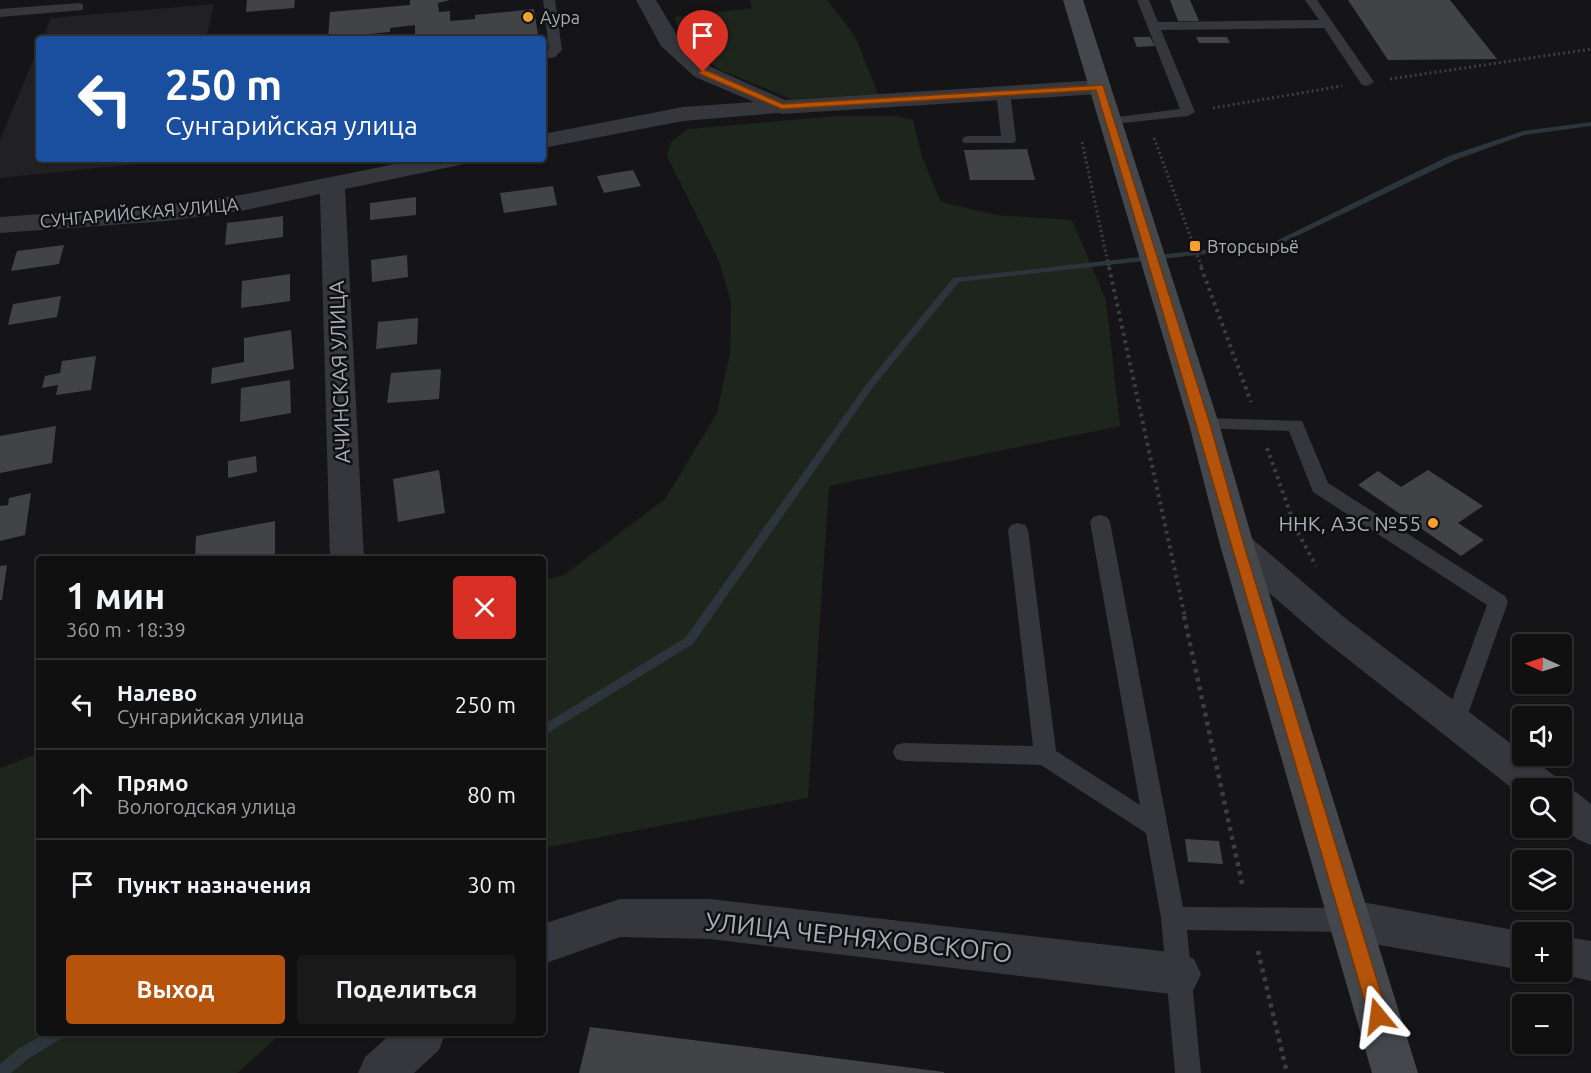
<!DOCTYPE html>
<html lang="ru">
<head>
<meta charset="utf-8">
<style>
	body { margin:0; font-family:Ubuntu,sans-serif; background:#19191a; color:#f1f3f6; height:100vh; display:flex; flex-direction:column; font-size:22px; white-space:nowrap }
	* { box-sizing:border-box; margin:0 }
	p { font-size:20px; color:#9c9d9f }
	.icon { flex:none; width:33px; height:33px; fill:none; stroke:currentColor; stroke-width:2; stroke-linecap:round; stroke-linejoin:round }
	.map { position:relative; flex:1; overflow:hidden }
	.panel { position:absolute; left:36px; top:556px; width:510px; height:480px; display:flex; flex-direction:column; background:#101011; border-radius:6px; box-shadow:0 2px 4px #0004,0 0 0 2px #303031 }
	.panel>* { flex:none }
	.banner { position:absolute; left:36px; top:36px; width:510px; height:126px; border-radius:6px; box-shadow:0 2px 4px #0004,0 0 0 2px #303031; background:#1a4fa0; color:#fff; overflow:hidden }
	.needle { width:39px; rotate:273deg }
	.buttons { position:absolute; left:1512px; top:634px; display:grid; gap:12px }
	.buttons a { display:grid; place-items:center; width:60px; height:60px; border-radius:6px; background:#101011; box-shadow:0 2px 4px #0004,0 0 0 2px #303031; font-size:30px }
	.pin { position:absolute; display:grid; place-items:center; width:51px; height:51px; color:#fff; margin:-62px -26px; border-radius:50% 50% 50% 0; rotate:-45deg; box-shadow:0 0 6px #0007 }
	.pin .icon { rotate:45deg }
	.me { position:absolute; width:66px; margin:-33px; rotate:344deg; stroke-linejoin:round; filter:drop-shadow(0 0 4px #0008) }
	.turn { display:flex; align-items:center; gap:21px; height:126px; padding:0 30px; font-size:27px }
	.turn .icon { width:78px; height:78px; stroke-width:2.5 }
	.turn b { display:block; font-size:42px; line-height:51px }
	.round { display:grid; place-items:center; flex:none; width:63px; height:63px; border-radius:6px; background:#19191a }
	.overview { display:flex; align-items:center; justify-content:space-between; height:102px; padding:0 30px }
	h1 { font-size:36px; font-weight:700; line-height:45px }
	.button { display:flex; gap:12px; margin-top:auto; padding:12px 30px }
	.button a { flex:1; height:69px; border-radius:6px; background:#b45309; color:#fff; font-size:24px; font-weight:700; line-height:69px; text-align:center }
	.button a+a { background:#19191a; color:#f1f3f6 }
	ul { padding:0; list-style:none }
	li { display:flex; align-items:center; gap:18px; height:90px; padding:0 30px; border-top:2px solid #303031 }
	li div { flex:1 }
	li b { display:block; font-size:22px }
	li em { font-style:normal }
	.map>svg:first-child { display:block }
	.built { fill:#212124 }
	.green { fill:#1d251d }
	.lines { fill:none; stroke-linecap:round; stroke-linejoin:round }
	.stream { fill:#2b353b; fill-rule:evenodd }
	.building { fill:#414347 }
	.path-far2 { stroke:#3c3e43; stroke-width:3; stroke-dasharray:2 3; stroke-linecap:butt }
	.path-far1 { stroke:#3c3e43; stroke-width:4; stroke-dasharray:3 4.5; stroke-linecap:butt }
	.path { stroke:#3c3e43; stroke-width:4.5; stroke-dasharray:4 5; stroke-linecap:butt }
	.service { fill:#36373c; fill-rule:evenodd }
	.minor { fill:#36373c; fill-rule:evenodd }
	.tertiary { fill:#36373c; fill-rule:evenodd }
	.secondary { fill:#44474c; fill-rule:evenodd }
	.route { fill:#b45309; stroke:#753606; stroke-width:1.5 }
	.poi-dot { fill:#f7a02d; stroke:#101012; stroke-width:2 }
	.labels { text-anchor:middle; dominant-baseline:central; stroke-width:5; stroke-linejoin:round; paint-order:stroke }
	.far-poi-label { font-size:18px; fill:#a6adb7; stroke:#101012; text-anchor:start }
	.far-street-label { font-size:18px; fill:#a6adb7; stroke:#101012 }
	.street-label { font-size:21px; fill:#a6adb7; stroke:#101012 }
	.poi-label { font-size:21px; fill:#a6adb7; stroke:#101012; text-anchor:end }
	.near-street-label { font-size:26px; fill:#a6adb7; stroke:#101012 }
</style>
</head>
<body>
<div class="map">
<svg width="1591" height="1073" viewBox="0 0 1591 1073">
	<rect width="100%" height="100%" fill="#151517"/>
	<g class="built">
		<polygon points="214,4 206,39 42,39 51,18"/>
		<polygon points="39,46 39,159 177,160 0,178 0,140"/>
	</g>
	<g class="green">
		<polygon points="750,0 827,0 855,36 878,94 791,99 718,69 680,37 675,17 752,8"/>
		<polygon points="838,116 895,116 913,120 922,157 941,202 997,215 1072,220 1106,300 1120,426 829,486 808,798 543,848 543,580 564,575 665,499 717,413 730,353 731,302 719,261 667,156 671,142 688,129"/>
		<polygon points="39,753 39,1034 281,1034 237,1073 0,1073 0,768"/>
	</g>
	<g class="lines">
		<g class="stream">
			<polygon points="1591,122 1591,126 1524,135 1455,160 1276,246 959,282 874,386 693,644 543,736 543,725 685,638 868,382 953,278 1274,242 1449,156 1523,131"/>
			<polygon points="44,1034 63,1034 61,1039 28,1059 11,1073 0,1073 0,1064 18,1049"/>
		</g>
	</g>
	<g class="building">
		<polygon points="247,0 295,0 294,8 246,12"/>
		<polygon points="410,0 450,0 438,3 439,12 450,11 450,21 475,19 475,15 534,9 538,35 496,39 427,39 426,35 415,36 415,25 390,28 390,32 328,38 330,12 410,5"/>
		<polygon points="1170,0 1190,0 1199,21 1178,21"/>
		<polygon points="1348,0 1450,0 1497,59 1388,60"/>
		<polygon points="1133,37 1150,37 1155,46 1137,47"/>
		<polygon points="1196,37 1227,37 1230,43 1199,43"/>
		<polygon points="1027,149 1035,180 970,180 964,150"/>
		<polygon points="633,170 641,186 604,193 597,176"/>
		<polygon points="553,186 557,205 504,213 500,193"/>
		<polygon points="416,197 416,215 370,220 370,203"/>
		<polygon points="283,216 283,237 225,245 227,223"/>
		<polygon points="64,245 59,264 11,271 17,251"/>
		<polygon points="407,255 408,277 372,282 371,260"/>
		<polygon points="290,274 290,301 241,308 242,281"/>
		<polygon points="61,296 57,317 8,325 13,304"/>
		<polygon points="418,318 417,344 376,349 378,322"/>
		<polygon points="291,330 294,369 211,384 212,368 244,362 244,338"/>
		<polygon points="96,356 91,390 56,395 58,385 42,388 45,376 60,373 62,361"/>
		<polygon points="441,369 439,399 387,403 391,373"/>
		<polygon points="290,380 291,413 240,422 241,388"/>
		<polygon points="56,426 52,463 0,473 0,436"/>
		<polygon points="256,456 257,472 228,478 228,461"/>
		<polygon points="439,470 445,513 398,522 393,479"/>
		<polygon points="1428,470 1483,506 1458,523 1484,540 1461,556 1358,485 1378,471 1401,487"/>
		<polygon points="31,493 25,535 0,541 0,506 8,505 9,498"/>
		<polygon points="275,521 275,558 195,560 196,536"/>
		<polygon points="7,565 2,600 0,600 0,566"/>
		<polygon points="1185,839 1219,841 1223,864 1188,862"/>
		<polygon points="590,1027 944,1072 944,1073 579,1073"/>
	</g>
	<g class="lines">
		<g class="path-far2">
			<polyline points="1390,79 1591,49"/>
			<polyline points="1213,108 1342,86"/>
			<polyline points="1154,138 1202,268"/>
			<polyline points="1082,142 1109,268"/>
			<polyline points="486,162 502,159"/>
		</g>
		<g class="path-far1">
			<polyline points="1109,267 1185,617"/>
			<polyline points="1201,267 1251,402"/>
			<polyline points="1267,448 1296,529 1316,566"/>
		</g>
		<g class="path">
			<polyline points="1184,616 1243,888"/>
			<polyline points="1258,951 1287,1073"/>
		</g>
		<g class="service">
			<polygon points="543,0 555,0 562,50 555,57 543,59 543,51 549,49"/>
			<polygon points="1137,0 1149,0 1158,22 1319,20 1305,0 1317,0 1374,82 1367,86 1362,85 1324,28 1161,30 1195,112 1188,116 1105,125 1103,122 1105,119 1110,118 1180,109"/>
			<polygon points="79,3 83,4 83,10 0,17 0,9"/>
			<polygon points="1003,88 1010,92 1016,140 1014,143 964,143 962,140 964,137 969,136 1001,136 996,92"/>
			<polygon points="1204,418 1302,421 1328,483 1505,596 1508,602 1463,728 1455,731 1447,728 1444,722 1487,605 1313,492 1289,431 1198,428 1195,424 1198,420"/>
			<polygon points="1100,515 1107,517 1110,522 1183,907 1351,908 1360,912 1363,920 1360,928 1351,932 1187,930 1201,1073 1175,1073 1161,918 1146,833 1041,765 904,761 896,759 893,752 896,745 904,743 1033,746 1008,530 1011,525 1018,523 1025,525 1028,530 1056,751 1140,805 1090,522 1093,517"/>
		</g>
		<g class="minor">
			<polygon points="782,100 790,102 793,107 790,112 683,121 543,148 543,134 683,107"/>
			<polygon points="420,159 467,159 464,164 455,166 345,189 364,560 330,560 320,194 241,211 166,221 0,233 0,217 166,205 241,195"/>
			<polygon points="620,899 710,899 1179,953 1194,959 1201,974 1194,989 1179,995 710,939 620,937 543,964 543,924"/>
			<polygon points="391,1034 445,1034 439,1050 414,1073 358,1073 365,1057"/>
		</g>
		<g class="tertiary">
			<polygon points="636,0 656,0 678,37 711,67 785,100 1099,80 1107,82 1110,87 1107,92 1099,94 782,114 695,77 661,46"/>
			<polygon points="1237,533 1249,536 1345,618 1522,752 1522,756 1528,756 1556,777 1561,787 1576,792 1591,804 1591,845 1577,839 1562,827 1562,789 1522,789 1522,796 1321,638 1225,554 1220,545 1225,536"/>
			<polygon points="1351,900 1530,933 1522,933 1522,970 1351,940 1336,934 1330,920 1336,906"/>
			<polygon points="1562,936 1591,941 1591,981 1551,972 1562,972"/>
		</g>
		<polygon class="secondary" points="1063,0 1083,0 1219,424 1254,545 1418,1073 1372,1073 1220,545 1189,424"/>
	</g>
	<path class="route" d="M703,69L783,104L1103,85L1210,424L1244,545L1388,1016L1385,1023L1378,1025L1372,1023L1369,1016C1278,707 1190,398 1096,90L782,109L700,74L699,72Z"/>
	<g class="poi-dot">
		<circle cx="528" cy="17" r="6"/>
		<rect x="1189" y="240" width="12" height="12" rx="3"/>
		<circle cx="1433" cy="523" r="6"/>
	</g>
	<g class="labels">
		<g class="far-poi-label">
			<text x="540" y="17">Аура</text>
			<text x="1207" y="246">Вторсырьё</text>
		</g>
		<g class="far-street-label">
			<text transform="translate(139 212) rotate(-5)">СУНГАРИЙСКАЯ УЛИЦА</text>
		</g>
		<g class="street-label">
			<text transform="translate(339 372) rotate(-92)">АЧИНСКАЯ УЛИЦА</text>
		</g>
		<g class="poi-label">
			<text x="1421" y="523">ННК, АЗС №55</text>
		</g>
		<g class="near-street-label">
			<text transform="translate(859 937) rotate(6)">УЛИЦА ЧЕРНЯХОВСКОГО</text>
		</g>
	</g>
</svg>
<div class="buttons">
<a><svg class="needle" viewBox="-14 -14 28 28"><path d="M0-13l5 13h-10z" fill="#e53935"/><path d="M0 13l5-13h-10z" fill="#9c9d9f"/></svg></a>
<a><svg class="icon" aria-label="sound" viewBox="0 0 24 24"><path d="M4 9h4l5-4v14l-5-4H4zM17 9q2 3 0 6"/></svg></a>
<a><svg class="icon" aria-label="search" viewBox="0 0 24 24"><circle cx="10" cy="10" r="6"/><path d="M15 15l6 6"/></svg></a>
<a><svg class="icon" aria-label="layers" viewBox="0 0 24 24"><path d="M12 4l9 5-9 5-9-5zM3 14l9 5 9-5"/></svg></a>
<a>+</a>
<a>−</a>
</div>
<div class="pin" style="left:703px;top:72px;background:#d93025"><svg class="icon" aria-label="arrive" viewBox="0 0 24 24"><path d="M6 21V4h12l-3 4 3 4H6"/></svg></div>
<svg class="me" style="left:1378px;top:1016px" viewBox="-20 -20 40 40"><path d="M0-17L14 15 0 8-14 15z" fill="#b45309" stroke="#fff" stroke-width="4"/></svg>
<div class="banner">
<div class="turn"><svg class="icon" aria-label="left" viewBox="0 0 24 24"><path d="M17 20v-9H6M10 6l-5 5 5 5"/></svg><div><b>250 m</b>Сунгарийская улица</div></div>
</div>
<section class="panel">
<div class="overview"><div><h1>1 мин</h1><p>360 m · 18:39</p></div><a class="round" style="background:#d93025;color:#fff"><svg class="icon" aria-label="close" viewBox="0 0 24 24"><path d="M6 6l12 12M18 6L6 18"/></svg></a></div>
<ul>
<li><svg class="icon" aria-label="left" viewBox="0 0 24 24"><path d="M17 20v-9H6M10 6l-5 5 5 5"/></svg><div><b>Налево</b><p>Сунгарийская улица</p></div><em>250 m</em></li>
<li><svg class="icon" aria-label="ahead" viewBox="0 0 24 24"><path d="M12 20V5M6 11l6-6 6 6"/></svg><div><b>Прямо</b><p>Вологодская улица</p></div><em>80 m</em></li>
<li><svg class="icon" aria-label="arrive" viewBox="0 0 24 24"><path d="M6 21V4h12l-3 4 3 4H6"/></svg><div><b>Пункт назначения</b></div><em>30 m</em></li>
</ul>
<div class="button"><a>Выход</a><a>Поделиться</a></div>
</section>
</div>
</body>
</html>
